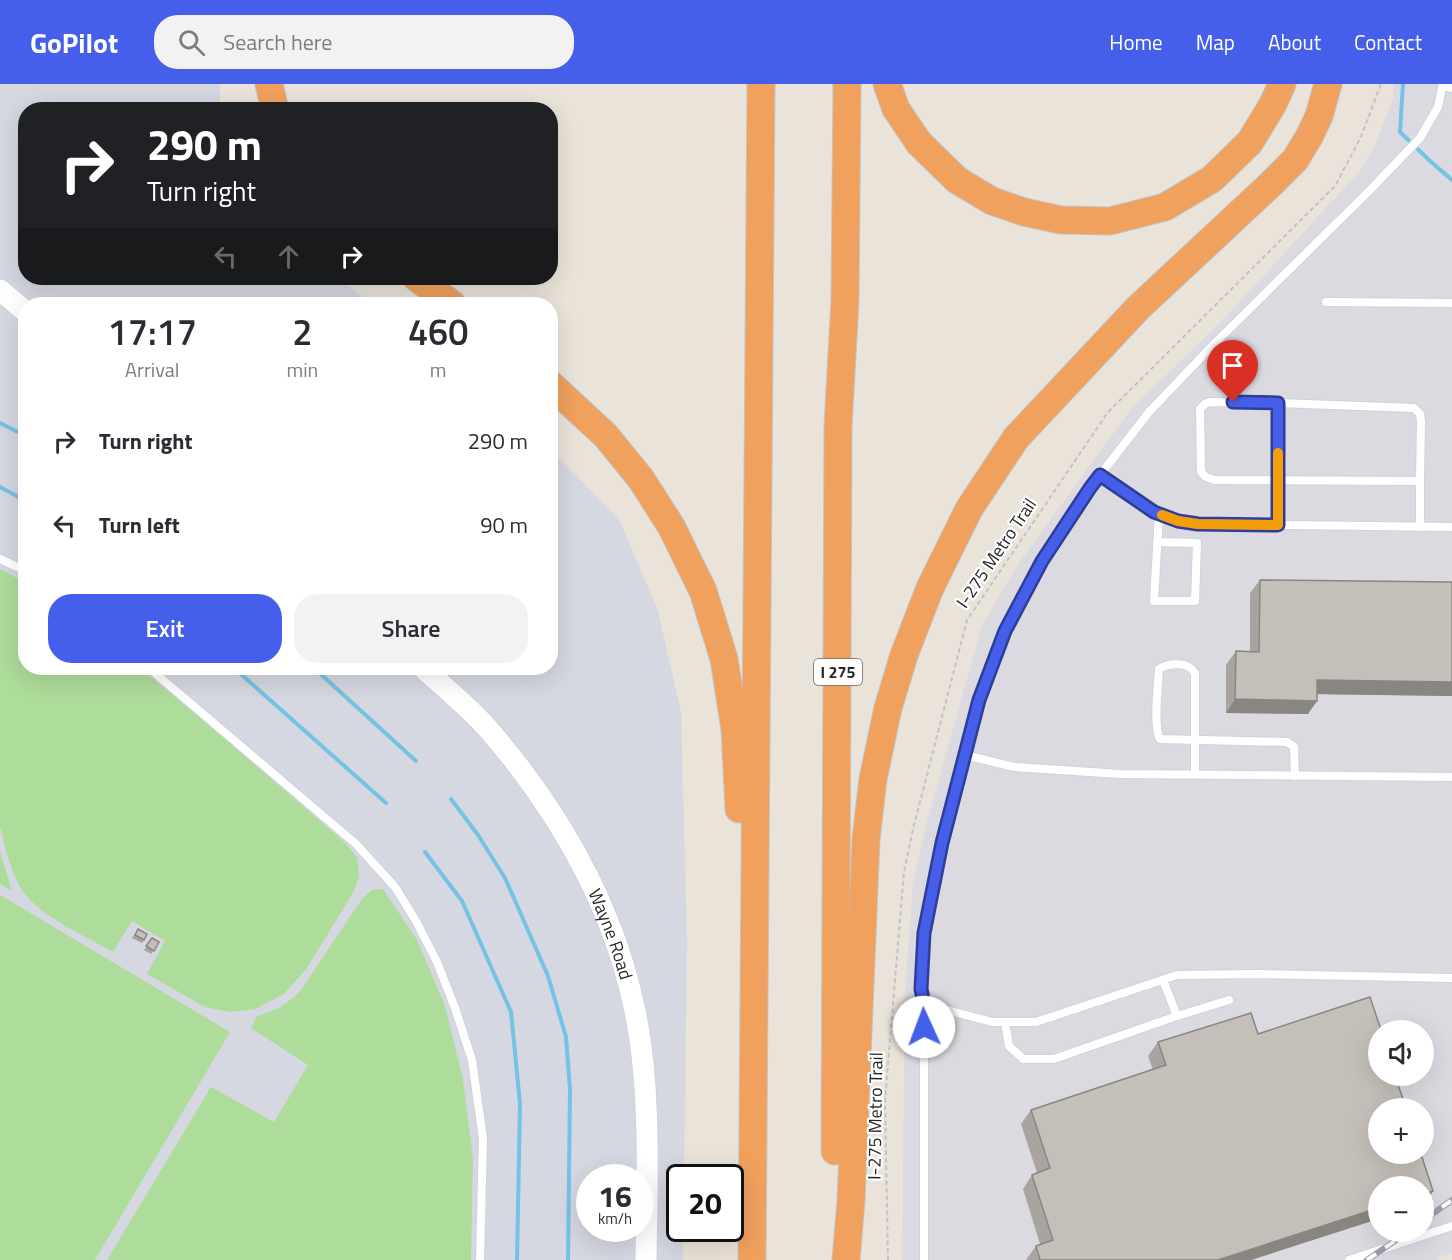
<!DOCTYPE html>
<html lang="en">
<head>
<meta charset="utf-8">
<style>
	body { margin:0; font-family:"Titillium Web",sans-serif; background:#f2f2f3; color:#2b2b33; height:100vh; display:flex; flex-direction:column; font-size:22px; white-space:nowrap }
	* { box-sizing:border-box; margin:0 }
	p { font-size:20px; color:#7c7c81 }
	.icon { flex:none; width:33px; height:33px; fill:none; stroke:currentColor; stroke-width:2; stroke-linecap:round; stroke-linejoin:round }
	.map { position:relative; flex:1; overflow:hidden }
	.drawer { position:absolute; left:18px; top:213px; width:540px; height:378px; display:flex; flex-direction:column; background:#fff; border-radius:24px; box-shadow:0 6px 24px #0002 }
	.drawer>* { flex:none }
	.top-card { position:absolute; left:18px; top:18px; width:540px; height:183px; border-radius:24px; box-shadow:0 6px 24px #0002; background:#202124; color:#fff; overflow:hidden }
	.controls { position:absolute; left:1368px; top:936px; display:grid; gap:12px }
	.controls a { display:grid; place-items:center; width:66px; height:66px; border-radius:50%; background:#fff; box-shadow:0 6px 24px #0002; font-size:30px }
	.speed { position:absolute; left:576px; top:1080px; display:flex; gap:12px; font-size:30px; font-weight:700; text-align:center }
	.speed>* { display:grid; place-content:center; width:78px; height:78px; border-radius:50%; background:#fff; box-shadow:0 6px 24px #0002; line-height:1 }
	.speed small { font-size:15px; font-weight:400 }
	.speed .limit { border:3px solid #111; border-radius:9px; background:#fff; color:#111 }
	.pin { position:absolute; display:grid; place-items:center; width:51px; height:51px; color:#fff; margin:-62px -26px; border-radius:50% 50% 50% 0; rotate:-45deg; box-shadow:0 0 6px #0007 }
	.pin .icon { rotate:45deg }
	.me { position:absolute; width:66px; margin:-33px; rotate:358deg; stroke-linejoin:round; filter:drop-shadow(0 0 4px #0008) }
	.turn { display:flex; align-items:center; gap:21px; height:126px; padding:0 30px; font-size:27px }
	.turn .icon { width:78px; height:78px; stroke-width:2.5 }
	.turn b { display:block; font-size:42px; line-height:51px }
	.lanes { display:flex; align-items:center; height:57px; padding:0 30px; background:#0003; justify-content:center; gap:30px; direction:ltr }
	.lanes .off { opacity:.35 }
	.eta { display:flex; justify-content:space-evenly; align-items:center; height:102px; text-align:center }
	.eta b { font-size:36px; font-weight:600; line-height:42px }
	.cta { display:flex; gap:12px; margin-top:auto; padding:12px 30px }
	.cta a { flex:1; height:69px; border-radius:24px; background:#455fea; color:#fff; font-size:24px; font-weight:600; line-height:69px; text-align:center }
	.cta a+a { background:#f2f2f3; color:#2b2b33 }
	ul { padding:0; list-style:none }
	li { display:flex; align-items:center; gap:18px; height:84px; padding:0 30px }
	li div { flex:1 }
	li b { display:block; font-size:22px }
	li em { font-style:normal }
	header { display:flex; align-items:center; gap:36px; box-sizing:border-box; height:84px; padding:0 30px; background:#455fea; color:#fff }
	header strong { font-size:28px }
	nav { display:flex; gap:33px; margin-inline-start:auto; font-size:21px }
	.search { width:420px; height:54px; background:#f2f2f3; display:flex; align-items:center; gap:15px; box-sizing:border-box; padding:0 21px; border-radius:24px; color:#7c7c81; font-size:22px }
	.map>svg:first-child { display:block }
	.industrial { fill:#dcdae1; fill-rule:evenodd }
	.airport { fill:#d5d7e1; fill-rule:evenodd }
	.green { fill:#aedc9a }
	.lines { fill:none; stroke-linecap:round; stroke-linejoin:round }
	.stream { stroke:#74c3e4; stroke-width:4 }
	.lane-casing { stroke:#cfd2df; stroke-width:10 }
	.secondary-casing { stroke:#cfd2df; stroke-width:23 }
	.highway-casing { stroke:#c3c3c3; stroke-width:29 }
	.path { stroke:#c3c3c3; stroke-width:2; stroke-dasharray:4.5 3; stroke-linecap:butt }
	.lane { stroke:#fff; stroke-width:8 }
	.secondary { stroke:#fff; stroke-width:21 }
	.highway { stroke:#f0a15d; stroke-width:27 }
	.rail-casing { stroke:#9d9fb0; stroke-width:6 }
	.rail { stroke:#fff; stroke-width:4; stroke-dasharray:11; stroke-linecap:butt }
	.wall { fill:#a9a49f }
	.shaded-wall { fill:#898682 }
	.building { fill:#c4bfb9; stroke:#898682; stroke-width:1.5 }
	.route-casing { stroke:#2d3e98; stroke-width:15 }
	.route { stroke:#455fea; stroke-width:10 }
	.slow { stroke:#f59e0b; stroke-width:10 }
	.labels { text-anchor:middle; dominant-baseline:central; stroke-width:4.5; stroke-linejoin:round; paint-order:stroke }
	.shield { fill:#fff; stroke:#686868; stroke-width:1.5 }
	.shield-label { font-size:16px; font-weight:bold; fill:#272727 }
	.street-label { font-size:18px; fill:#272727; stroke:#fff }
</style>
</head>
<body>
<header>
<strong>GoPilot</strong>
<div class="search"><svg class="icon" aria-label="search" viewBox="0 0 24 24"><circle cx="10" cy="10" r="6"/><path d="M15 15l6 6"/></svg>Search here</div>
<nav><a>Home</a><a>Map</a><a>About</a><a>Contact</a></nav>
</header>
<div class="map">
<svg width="1452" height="1176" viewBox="0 0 1452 1176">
	<rect width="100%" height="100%" fill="#e9e3d9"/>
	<path class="industrial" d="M1394,0H1452V1169L1438,1174V1176H902L905,909L913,798L927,738L982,542L1016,483L1131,325L1220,239L1360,87L1374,64L1393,14ZM1378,946H1424V992H1378ZM1378,1024H1424V1070H1378ZM1378,1102H1424V1148H1378Z"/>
	<path class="airport" d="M0,0H220V21L221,25L26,26V194H338L373,220H26V584H550L551,367L564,379L619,435L658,527L681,628L687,858L684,1093L680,1094V1144L683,1145V1176H0ZM590,1094H640V1144H590Z"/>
	<g class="green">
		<path d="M0,485L25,499L26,584H140L230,659L343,757L357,773L359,793L354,807L307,884L284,910L255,925L230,928L205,923L147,890L165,857L132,837L113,868C87,853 42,833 24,809C12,793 5,763 0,743Z"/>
		<polygon points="0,768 12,807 0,800"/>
		<polygon points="383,805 417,856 445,922 463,996 473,1074 471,1176 107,1176 211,1003 274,1038 308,981 251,944 256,933 281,923 299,909 362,815 372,806"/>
		<polygon points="0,811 230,948 95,1176 0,1176"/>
	</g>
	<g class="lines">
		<g class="stream">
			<polyline points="1403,0 1400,48 1430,77 1452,96"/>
			<polyline points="0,339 26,352"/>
			<polyline points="0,403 26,417"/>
			<polyline points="234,584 386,719"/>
			<polyline points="314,584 416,677"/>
			<polyline points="451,715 478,751 505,794 548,892 566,953 570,1006 568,1176"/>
			<polyline points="425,768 462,817 511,928 520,1020 517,1176"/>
		</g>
		<defs>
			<g id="lane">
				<polyline points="1443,2 1452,4"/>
				<polyline points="1326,218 1452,219"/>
				<polyline points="1278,319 1414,324 1420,330 1421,337 1420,397 1214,396 1206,393 1201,388 1200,325 1205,320 1210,318 1278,319 1278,441"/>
				<polyline points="1100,391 1154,427 1178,437 1198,440 1452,443"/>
				<polyline points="1420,443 1420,397"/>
				<polyline points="1157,458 1197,459 1195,517 1154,517 1159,429"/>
				<polyline points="0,475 26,487"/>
				<polyline points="149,584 356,760 395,803 416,837 437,878 455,924 472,976 483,1055 480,1176"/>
				<polyline points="965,671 1014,683 1120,690 1452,693"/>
				<path d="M1195,690V589C1188,577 1169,579 1159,585C1158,601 1153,644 1160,655L1287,658L1294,663L1295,692"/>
				<polyline points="924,920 992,938 1036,938 1177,891 1257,890 1452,894"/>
				<polyline points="1177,932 1229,916"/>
				<polyline points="1005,938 1009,962 1023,975 1054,975 1177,932 1163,896"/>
				<polyline points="924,1176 924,920 921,905 924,849 942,759 979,616 1005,547 1042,477 1090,404 1149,328 1213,261 1369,107 1420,54 1438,23 1443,0"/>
				<polyline points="1349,1176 1452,1142"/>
			</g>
			<g id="secondary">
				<polyline points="0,206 26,228"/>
				<path id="s1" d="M423,584C445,604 469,623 489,646C567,736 625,843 641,962C650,1033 647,1105 646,1176"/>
			</g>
			<g id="highway">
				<polyline points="269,0 275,26"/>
				<polyline points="887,0 896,25 919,59 957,96 992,117 1024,128 1061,136 1110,137 1165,123 1212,95 1250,58 1273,20 1282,0"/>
				<polyline points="417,194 452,220"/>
				<polyline points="550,300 606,352 641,395 671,442 703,507 724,575 735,645 739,725"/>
				<polyline points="835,1067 838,342 845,217 847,0"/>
				<polyline points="752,1176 761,0"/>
				<polyline points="846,1176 851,1117 866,755 873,695 888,624 904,571 930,504 969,425 1016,354 1138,224 1272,99 1295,76 1309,53 1319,32 1328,0"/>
			</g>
		</defs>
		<use href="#lane" class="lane-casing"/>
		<use href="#secondary" class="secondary-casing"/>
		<use href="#highway" class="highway-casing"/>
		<polyline class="path" points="888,1176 885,1016 904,788 913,745 967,536 1108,328 1335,102 1360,55 1381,0"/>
		<use href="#lane" class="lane"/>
		<use href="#secondary" class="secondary"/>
		<use href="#highway" class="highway"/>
		<defs>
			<g id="rail">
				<polyline points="1424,1136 1452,1116"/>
				<polyline points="1367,1176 1408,1148"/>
			</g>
		</defs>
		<use href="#rail" class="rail-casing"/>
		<use href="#rail" class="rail"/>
	</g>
	<g class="wall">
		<polygon points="1260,496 1452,498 1452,612 1317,610 1308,630 1226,629 1226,581 1236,567 1250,568 1250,509"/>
		<polygon points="138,845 144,856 142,859 132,854"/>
		<polygon points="152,854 159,858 151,870 144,866"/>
		<polygon points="1258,950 1378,1102 1378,1135 1251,1176 1026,1176 1036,1162 1040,1160 1023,1105 1032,1091 1037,1089 1021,1040 1031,1026 1153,986 1148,972 1158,958"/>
	</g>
	<g class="shaded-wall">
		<polygon points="1317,596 1452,598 1452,612 1308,610"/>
		<polygon points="1235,615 1317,617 1308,630 1226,629"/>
		<polygon points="1433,1107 1424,1120 1424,1110"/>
		<polygon points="1378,1124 1378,1135 1251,1176 1218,1176"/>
	</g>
	<g class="building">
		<polygon points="1260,496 1452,498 1452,598 1317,596 1317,617 1235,615 1236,567 1259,568"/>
		<polygon points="138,845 147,850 144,856 135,851"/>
		<polygon points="152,854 159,858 154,867 146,862"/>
		<polygon points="1370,913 1381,946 1378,946 1378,992 1395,992 1406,1024 1378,1024 1378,1070 1421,1070 1433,1107 1424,1110 1424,1102 1378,1102 1378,1124 1218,1176 1040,1176 1036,1162 1053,1156 1032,1091 1050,1084 1031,1026 1166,981 1158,958 1251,929 1258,950"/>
		<polygon points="1413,942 1414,946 1398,946"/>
	</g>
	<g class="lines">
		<defs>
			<polyline id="route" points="924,943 924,920 921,905 924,849 942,759 979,616 1005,547 1042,477 1090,404 1100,391 1154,428 1178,437 1198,440 1278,441 1278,319 1233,318"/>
		</defs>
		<use href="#route" class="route-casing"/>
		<use href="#route" class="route"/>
		<polyline class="slow" points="1162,431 1178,437 1198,440 1278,441 1278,369"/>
	</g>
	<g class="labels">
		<rect class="shield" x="814" y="575" width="48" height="26" rx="4.5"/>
		<g class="shield-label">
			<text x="838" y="588">I 275</text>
		</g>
		<g class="street-label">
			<text transform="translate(996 469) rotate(-56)">I-275 Metro Trail</text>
			<text stroke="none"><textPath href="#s1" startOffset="330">Wayne Road</textPath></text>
			<text transform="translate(875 1032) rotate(-89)">I-275 Metro Trail</text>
		</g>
	</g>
</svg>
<div class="controls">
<a><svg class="icon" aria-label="sound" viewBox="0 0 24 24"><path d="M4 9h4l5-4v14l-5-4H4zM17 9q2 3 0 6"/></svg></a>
<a>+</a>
<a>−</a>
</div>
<div class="speed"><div>16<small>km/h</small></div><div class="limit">20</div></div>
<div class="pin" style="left:1233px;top:318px;background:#d93025"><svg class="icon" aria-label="arrive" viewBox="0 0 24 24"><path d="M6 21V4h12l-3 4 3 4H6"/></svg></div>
<svg class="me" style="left:924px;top:943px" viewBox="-20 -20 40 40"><circle r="19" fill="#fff"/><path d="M0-13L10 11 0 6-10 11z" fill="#455fea"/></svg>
<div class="top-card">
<div class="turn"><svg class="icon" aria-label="right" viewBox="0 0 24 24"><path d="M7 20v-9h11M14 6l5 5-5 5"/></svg><div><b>290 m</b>Turn right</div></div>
<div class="lanes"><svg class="icon off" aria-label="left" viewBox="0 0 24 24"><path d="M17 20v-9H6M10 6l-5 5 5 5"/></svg><svg class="icon off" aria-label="ahead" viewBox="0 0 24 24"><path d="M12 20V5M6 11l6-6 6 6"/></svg><svg class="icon" aria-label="right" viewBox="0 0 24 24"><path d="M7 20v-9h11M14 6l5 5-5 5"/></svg></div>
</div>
<section class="drawer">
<div class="eta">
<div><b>17:17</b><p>Arrival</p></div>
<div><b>2</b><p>min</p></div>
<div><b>460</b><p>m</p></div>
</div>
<ul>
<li><svg class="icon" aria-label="right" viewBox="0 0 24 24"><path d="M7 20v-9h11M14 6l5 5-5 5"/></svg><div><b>Turn right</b></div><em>290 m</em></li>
<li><svg class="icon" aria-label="left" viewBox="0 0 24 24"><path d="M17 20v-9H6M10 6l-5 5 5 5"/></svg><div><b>Turn left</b></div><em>90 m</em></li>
</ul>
<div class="cta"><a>Exit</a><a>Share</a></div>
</section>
</div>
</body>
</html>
